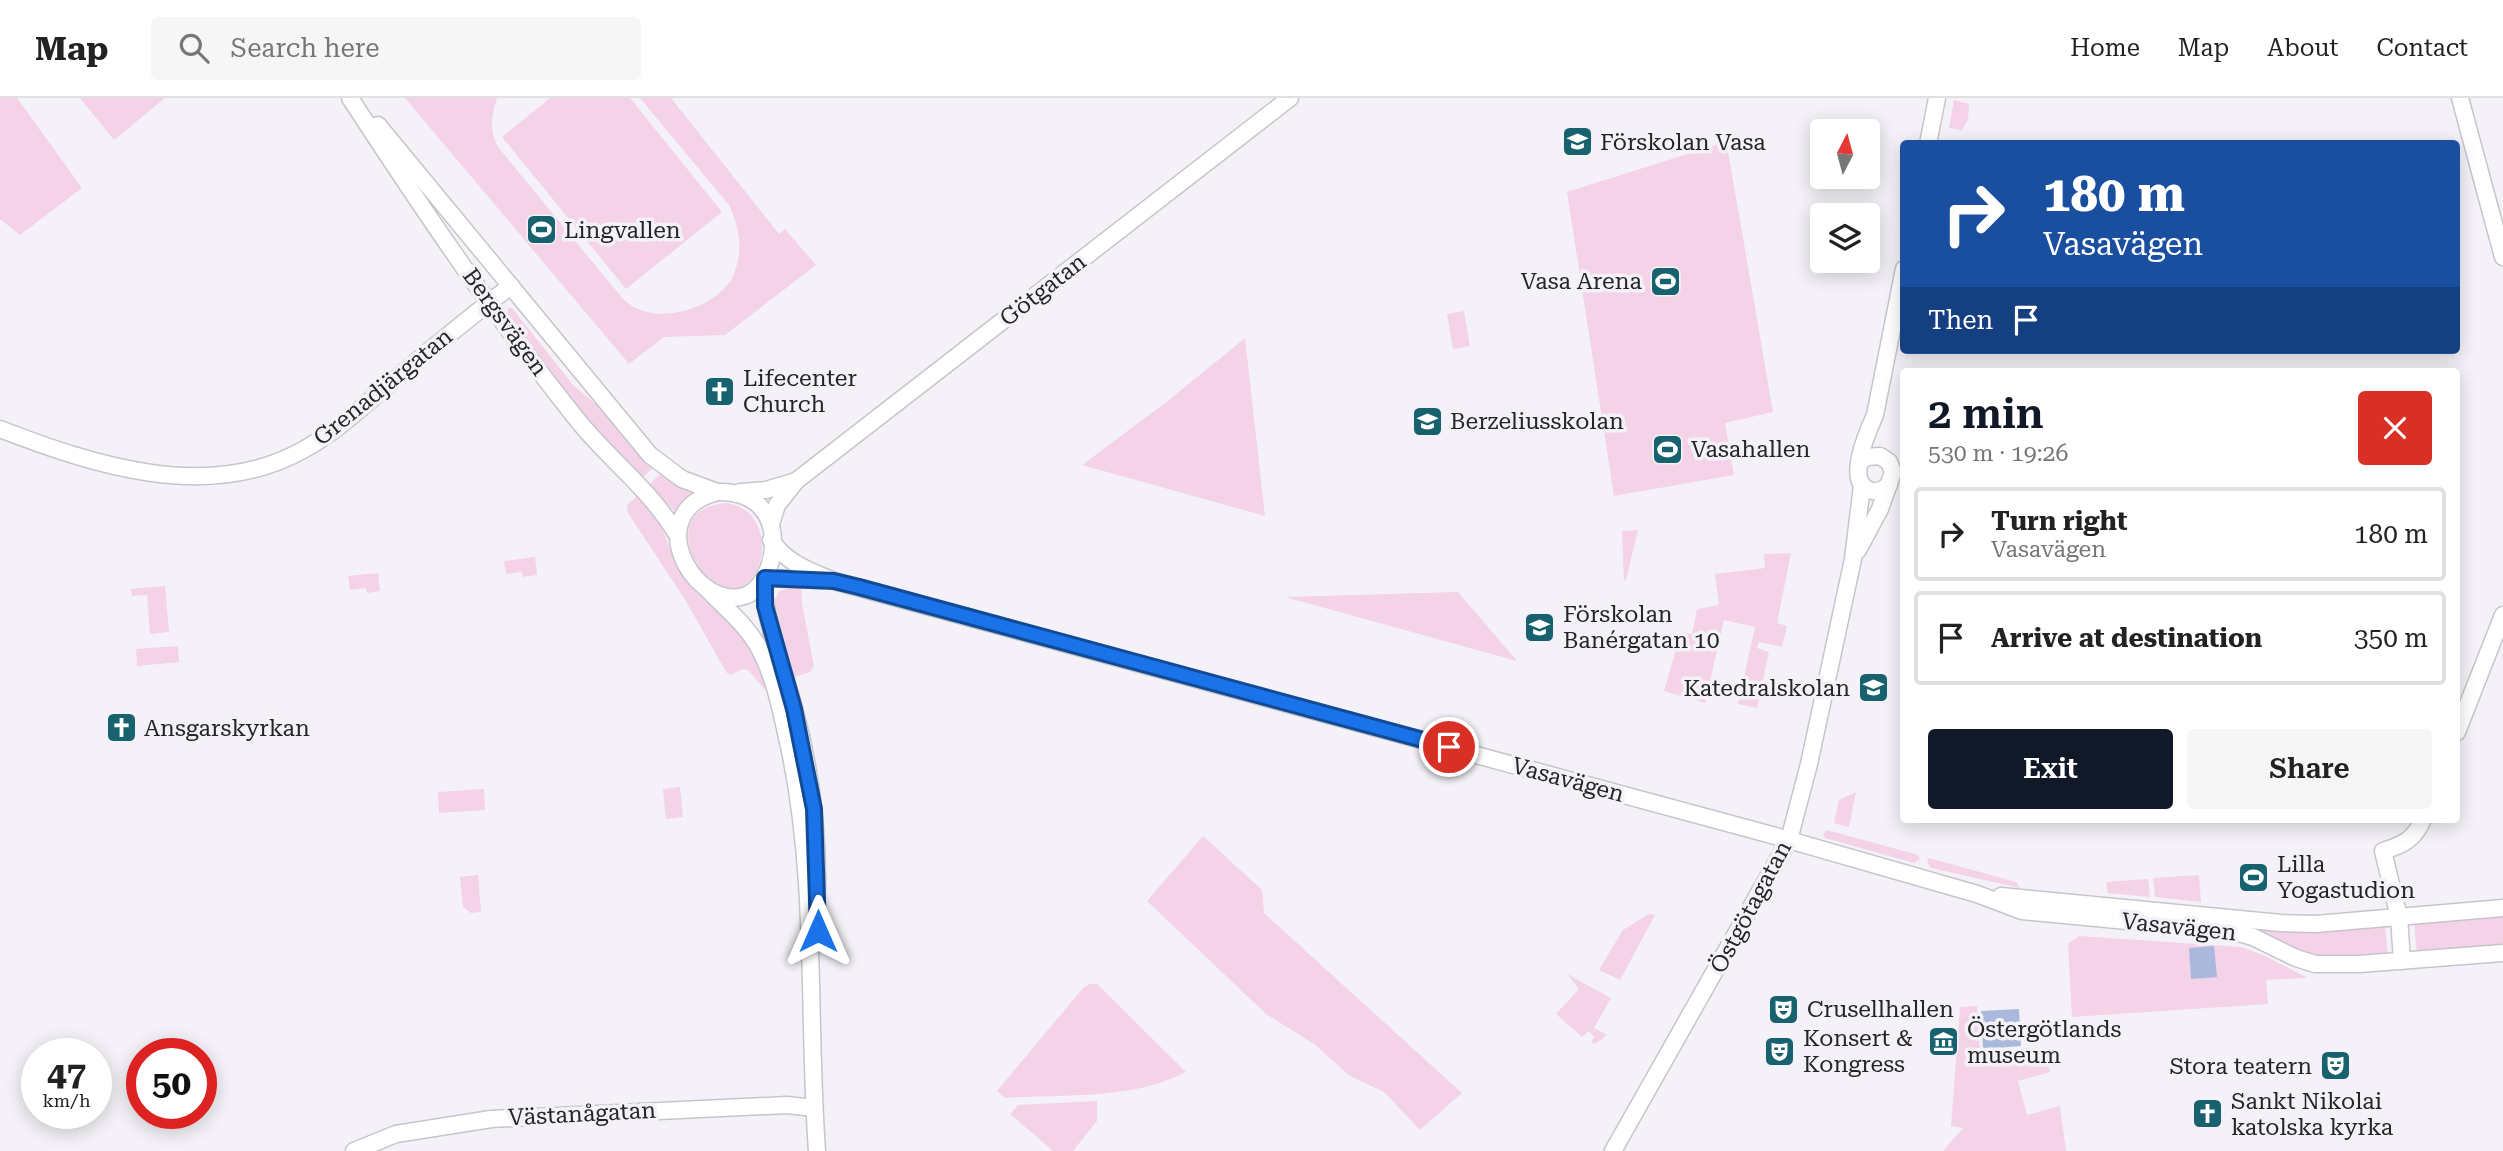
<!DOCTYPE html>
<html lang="en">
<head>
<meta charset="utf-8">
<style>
	body { margin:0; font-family:"Roboto Serif",serif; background:#f6f6f6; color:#222; height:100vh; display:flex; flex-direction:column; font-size:26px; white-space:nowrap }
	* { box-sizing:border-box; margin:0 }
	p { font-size:23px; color:#767676 }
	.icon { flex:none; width:38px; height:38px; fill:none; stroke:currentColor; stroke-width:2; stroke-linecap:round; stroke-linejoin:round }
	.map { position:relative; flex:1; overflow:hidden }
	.drawer { position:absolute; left:1900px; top:270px; width:560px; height:455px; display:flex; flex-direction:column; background:#fff; border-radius:7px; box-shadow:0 4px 18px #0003 }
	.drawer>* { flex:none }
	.top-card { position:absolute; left:1900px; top:42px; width:560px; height:214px; border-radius:7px; box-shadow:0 4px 18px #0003; background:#1a4fa0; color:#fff; overflow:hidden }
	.needle { width:46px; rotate:6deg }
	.buttons { position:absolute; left:1810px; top:21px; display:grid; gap:14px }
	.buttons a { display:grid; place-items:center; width:70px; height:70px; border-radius:7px; background:#fff; box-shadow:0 4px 18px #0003; font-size:35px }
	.speed { position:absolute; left:21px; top:940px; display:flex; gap:14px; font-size:35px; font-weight:700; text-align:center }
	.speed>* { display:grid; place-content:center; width:91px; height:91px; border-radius:50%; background:#fff; box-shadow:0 4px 18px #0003; line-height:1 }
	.speed small { font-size:18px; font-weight:400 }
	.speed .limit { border:10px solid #d22; background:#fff; color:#111 }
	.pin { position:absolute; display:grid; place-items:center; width:60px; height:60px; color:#fff; margin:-30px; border:4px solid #fff; border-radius:50%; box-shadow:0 2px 7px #0007 }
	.me { position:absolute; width:77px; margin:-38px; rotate:0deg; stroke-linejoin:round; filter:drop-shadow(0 0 5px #0008) }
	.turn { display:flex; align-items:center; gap:24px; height:147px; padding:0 28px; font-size:32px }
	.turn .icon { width:91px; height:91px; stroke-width:2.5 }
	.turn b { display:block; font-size:49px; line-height:60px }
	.then { display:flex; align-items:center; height:66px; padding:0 28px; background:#0003; gap:14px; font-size:26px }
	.round { display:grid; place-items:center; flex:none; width:74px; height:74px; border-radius:7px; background:#f6f6f6 }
	.head { display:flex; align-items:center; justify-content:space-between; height:119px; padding:0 28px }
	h1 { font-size:42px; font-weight:600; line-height:52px; color:#111827 }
	.primary-button { display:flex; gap:14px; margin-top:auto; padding:14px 28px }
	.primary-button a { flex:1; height:80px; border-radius:7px; background:#111827; color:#fff; font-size:28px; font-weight:600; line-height:80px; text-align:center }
	.primary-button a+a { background:#f6f6f6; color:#222 }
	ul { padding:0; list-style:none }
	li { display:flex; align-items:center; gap:21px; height:94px; margin:0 14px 10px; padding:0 14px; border:4px solid #e0e0e0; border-radius:7px }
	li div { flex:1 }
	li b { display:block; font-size:26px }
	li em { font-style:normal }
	header { display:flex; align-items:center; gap:42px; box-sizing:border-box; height:98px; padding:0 35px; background:#fff; border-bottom:2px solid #e0e0e0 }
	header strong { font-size:33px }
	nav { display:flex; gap:38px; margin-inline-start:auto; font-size:24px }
	.search { width:490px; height:63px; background:#f6f6f6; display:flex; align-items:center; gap:18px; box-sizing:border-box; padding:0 24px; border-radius:7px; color:#767676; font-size:26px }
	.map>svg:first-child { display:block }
	.green { fill:#f4d2e8 }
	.water { fill:#aab9db }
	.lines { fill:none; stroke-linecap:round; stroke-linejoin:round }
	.secondary-casing { stroke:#c7c5ca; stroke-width:19 }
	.secondary { stroke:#fff; stroke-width:16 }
	.route-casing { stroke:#114b97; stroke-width:18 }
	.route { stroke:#1a73e8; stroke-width:12 }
	.labels { text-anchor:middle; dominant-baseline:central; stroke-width:7; stroke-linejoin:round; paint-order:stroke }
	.poi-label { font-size:23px; fill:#252527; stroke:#f4f2f8; text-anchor:start }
	.street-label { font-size:23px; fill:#252527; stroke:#f4f2f8 }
</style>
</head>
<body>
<header>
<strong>Map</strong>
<div class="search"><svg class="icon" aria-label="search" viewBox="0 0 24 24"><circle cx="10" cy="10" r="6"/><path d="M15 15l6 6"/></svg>Search here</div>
<nav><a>Home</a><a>Map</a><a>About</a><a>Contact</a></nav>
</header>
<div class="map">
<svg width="2503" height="1053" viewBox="0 0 2503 1053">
	<rect width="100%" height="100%" fill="#f4f2f8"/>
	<g class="green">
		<polygon points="0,0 17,0 82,90 20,137 0,121"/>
		<polygon points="80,0 165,0 114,42"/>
		<path d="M405,0H497C491,19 489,31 498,49L623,201C627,204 631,208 636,210C665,225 716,209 732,180C744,156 740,130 729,107L640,0H671L779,136L785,131L816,167L725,237L664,239L629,266Z"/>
		<polygon points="550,0 630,0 722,114 626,191 502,39"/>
		<polygon points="1954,2 1969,6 1968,22 1962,32 1949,30"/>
		<polygon points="1719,46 1728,53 1773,314 1725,325 1734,377 1614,398 1567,94"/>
		<polygon points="508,210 512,210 573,287 597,307 652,371 642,380 593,330 508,215"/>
		<polygon points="1464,213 1470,248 1453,251 1447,216"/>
		<polygon points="1245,240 1265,418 1082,367 1169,302"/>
		<polygon points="660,376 691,395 675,414 649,387"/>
		<polygon points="639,397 659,422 674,461 683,476 696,492 733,526 756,559 767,590 764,591 748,572 743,571 730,577 726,574 686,503 628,415 627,407"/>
		<path d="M727,405C777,413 768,487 734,491C697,494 656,410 727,405Z"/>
		<polygon points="1638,432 1626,482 1624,482 1622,433"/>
		<polygon points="1791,455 1777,525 1787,528 1782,549 1759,544 1757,550 1769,554 1757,610 1738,606 1755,529 1724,522 1705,605 1664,593 1681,534 1692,536 1697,511 1719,507 1715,476 1765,470 1764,456"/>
		<polygon points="535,459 537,477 523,479 522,474 506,476 504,463"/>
		<polygon points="378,475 380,493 367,495 366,490 350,492 348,478"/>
		<polygon points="801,487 802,506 814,568 810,574 794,579 773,505 779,493"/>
		<polygon points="165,488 169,534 150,536 147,497 132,498 131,491"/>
		<polygon points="1458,494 1517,563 1285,499"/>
		<polygon points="178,548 179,564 137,568 136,551"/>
		<polygon points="680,689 683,719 666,721 663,691"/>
		<polygon points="484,691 485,712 439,715 438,694"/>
		<polygon points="1856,694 1849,729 1834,725 1839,702"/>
		<polygon points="1827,732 1918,757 1920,761 1914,765 1825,740 1823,736"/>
		<polygon points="1203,738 1262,792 1264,815 1462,995 1420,1032 1384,994 1350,978 1314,946 1266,916 1147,803"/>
		<polygon points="1929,760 2016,784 2020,790 1931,770 1927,764"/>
		<polygon points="478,777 481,814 471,815 463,809 460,779"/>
		<polygon points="2199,777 2201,804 2155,799 2153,780"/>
		<polygon points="2148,781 2150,799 2108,795 2106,784"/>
		<polygon points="1649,816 1655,817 1620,882 1599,872 1623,832"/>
		<polygon points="2503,817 2503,850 2417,857 2414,824"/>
		<polygon points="2385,825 2388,859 2314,862 2247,829"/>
		<polygon points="2079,838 2241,849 2263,857 2308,880 2266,882 2268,906 2072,919 2068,846"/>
		<polygon points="1567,876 1611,900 1594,930 1607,937 1595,946 1591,944 1594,939 1589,933 1582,939 1556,916 1579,891"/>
		<path d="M1090,886H1097L1186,974C1133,1002 1064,996 1005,1000L997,993L1084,889Z"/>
		<polygon points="1977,908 1980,955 2044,951 2050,974 2018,983 2027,1017 2060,1008 2066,1053 1943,1053 1963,1030 1951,1028 1960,909"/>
		<polygon points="1097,1003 1097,1023 1073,1053 1053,1053 1010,1016 1018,1007"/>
	</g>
	<g class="water">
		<polygon points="2214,848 2217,879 2191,881 2189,850"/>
		<polygon points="2019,911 2021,948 1983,951 1981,913"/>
	</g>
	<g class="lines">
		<defs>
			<g id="secondary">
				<path d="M350,0C421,109 494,217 575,319C607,360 649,390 676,435"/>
				<polyline points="2460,0 2503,159"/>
				<polyline points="378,27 650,357 682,381 717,394"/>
				<polyline points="1928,46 1937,0"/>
				<path d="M0,331C93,367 208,405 303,352C334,335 360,311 387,288C428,254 469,219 511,188"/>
				<path d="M1889,387C1883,392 1877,395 1869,392C1845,383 1868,333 1875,317L1904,171"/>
				<path d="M717,394C797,391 779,493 740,499C690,507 642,414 717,394Z"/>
				<polyline points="740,394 766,392 796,383"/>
				<polyline points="771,426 777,407 796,383 1290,0"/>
				<path d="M771,442C786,465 810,473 834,483L1768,736L1977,796L2022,813L2232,833L2253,839L2296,860L2315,866H2359L2503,855"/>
				<polyline points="1858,452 1880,411 1893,374 1889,364 1880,358 1867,359 1860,364"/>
				<polyline points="765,480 821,482"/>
				<path d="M763,485C766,528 783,568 794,610C810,669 818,729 817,791"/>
				<path d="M708,492C726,511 748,528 760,552C775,580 781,613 788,644C818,779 807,916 817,1053"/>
				<polyline points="2457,634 2503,517"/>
				<polyline points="2001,798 2281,825 2316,826 2503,810"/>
				<path d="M2402,863L2399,819L2383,753C2403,747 2415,741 2423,721"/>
				<polyline points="354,1053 396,1036 491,1021 787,1007 814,1010"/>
				<polyline points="1613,1053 1789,742 1809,666 1853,461 1862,388"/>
			</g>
		</defs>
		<use href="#secondary" class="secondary-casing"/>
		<use href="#secondary" class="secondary"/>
	</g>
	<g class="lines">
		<defs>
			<polyline id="route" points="818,833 814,711 794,611 765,508 765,480 834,483 859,489 1449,649"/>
		</defs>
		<use href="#route" class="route-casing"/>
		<use href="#route" class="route"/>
	</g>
	<defs>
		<symbol id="school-square" viewBox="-11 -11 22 22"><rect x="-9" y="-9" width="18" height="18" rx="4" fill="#17626e" stroke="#f4f2f8"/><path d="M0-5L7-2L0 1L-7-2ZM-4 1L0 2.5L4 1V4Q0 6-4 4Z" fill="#fff"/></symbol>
		<symbol id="stadium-square" viewBox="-11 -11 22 22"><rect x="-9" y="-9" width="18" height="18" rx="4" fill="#17626e" stroke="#f4f2f8"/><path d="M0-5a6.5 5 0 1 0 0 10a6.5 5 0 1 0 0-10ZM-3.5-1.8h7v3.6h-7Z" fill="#fff"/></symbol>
		<symbol id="church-square" viewBox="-11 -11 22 22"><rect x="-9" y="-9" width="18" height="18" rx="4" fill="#17626e" stroke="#f4f2f8"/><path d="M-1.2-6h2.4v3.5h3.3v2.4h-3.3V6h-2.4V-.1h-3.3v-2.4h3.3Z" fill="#fff"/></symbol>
		<symbol id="theatre-square" viewBox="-11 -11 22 22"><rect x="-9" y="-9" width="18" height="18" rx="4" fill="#17626e" stroke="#f4f2f8"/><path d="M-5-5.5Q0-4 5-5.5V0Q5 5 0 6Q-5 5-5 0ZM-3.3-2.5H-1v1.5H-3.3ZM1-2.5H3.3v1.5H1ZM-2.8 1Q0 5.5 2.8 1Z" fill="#fff"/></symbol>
		<symbol id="museum-square" viewBox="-11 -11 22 22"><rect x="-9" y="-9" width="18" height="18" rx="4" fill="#17626e" stroke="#f4f2f8"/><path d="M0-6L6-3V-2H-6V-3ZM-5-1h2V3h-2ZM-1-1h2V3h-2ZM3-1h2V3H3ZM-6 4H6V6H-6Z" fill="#fff"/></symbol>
	</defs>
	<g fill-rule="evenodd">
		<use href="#school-square" x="1560" y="26" width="35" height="35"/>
		<use href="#stadium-square" x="524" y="114" width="35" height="35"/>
		<use href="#stadium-square" x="1648" y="166" width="35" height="35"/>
		<use href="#church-square" x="702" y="276" width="35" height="35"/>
		<use href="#school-square" x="1410" y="306" width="35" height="35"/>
		<use href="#stadium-square" x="1650" y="334" width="35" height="35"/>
		<use href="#school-square" x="1522" y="512" width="35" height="35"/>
		<use href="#school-square" x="1856" y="572" width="35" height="35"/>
		<use href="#church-square" x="104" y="612" width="35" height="35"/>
		<use href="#stadium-square" x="2236" y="762" width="35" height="35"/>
		<use href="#theatre-square" x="1766" y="894" width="35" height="35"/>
		<use href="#museum-square" x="1926" y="926" width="35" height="35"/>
		<use href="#theatre-square" x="1762" y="936" width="35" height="35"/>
		<use href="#theatre-square" x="2318" y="950" width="35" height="35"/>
		<use href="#church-square" x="2190" y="998" width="35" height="35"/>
	</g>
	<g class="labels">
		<g class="poi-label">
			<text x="1600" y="44">Förskolan Vasa</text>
			<text x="564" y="132">Lingvallen</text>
			<text x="1642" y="183" text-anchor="end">Vasa Arena</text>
			<text x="743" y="280">Lifecenter<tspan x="743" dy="26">Church</tspan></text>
			<text x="1450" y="323">Berzeliusskolan</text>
			<text x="1691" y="351">Vasahallen</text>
			<text x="1563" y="516">Förskolan<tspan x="1563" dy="26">Banérgatan 10</tspan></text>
			<text x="1850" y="590" text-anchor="end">Katedralskolan</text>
			<text x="144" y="630">Ansgarskyrkan</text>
			<text x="2277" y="766">Lilla<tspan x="2277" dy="26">Yogastudion</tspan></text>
			<text x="1807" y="911">Crusellhallen</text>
			<text x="1967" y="931">Östergötlands<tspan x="1967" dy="26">museum</tspan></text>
			<text x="1803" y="940">Konsert &amp;<tspan x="1803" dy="26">Kongress</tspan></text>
			<text x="2312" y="968" text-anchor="end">Stora teatern</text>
			<text x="2231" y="1003">Sankt Nikolai<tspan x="2231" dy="26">katolska kyrka</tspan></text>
		</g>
		<g class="street-label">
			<text transform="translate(1043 192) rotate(-38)">Götgatan</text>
			<text transform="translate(505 224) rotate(54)">Bergsvägen</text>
			<text transform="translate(383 289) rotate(-39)">Grenadjärgatan</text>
			<text transform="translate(1568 682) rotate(15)">Vasavägen</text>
			<text transform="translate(1751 809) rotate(-62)">Östgötagatan</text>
			<text transform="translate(2179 829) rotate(6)">Vasavägen</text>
			<text transform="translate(582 1016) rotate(-3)">Västanågatan</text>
		</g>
	</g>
</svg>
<div class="buttons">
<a><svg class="needle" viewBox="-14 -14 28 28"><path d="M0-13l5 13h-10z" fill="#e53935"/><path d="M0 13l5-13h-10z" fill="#767676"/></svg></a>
<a><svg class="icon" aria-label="layers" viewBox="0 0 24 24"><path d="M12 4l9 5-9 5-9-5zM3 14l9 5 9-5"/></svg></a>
</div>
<div class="speed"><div>47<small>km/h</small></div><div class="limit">50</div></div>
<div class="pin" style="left:1449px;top:649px;background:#d93025"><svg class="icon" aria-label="arrive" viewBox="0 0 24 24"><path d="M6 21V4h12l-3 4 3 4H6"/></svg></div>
<svg class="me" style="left:818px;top:833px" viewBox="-20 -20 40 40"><path d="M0-17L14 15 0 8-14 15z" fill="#1a73e8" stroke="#fff" stroke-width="4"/></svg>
<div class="top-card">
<div class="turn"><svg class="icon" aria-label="right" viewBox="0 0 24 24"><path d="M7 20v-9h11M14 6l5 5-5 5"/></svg><div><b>180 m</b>Vasavägen</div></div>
<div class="then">Then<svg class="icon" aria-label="arrive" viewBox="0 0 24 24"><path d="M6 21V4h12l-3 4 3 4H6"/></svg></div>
</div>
<section class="drawer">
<div class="head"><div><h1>2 min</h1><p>530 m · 19:26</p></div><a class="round" style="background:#d93025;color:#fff"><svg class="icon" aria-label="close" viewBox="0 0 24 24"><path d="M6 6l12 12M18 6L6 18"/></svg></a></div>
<ul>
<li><svg class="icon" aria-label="right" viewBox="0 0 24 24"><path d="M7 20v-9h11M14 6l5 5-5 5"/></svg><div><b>Turn right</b><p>Vasavägen</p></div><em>180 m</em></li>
<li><svg class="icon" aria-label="arrive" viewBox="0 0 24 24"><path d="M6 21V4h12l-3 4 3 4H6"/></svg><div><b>Arrive at destination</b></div><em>350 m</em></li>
</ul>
<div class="primary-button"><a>Exit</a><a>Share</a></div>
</section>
</div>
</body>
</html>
